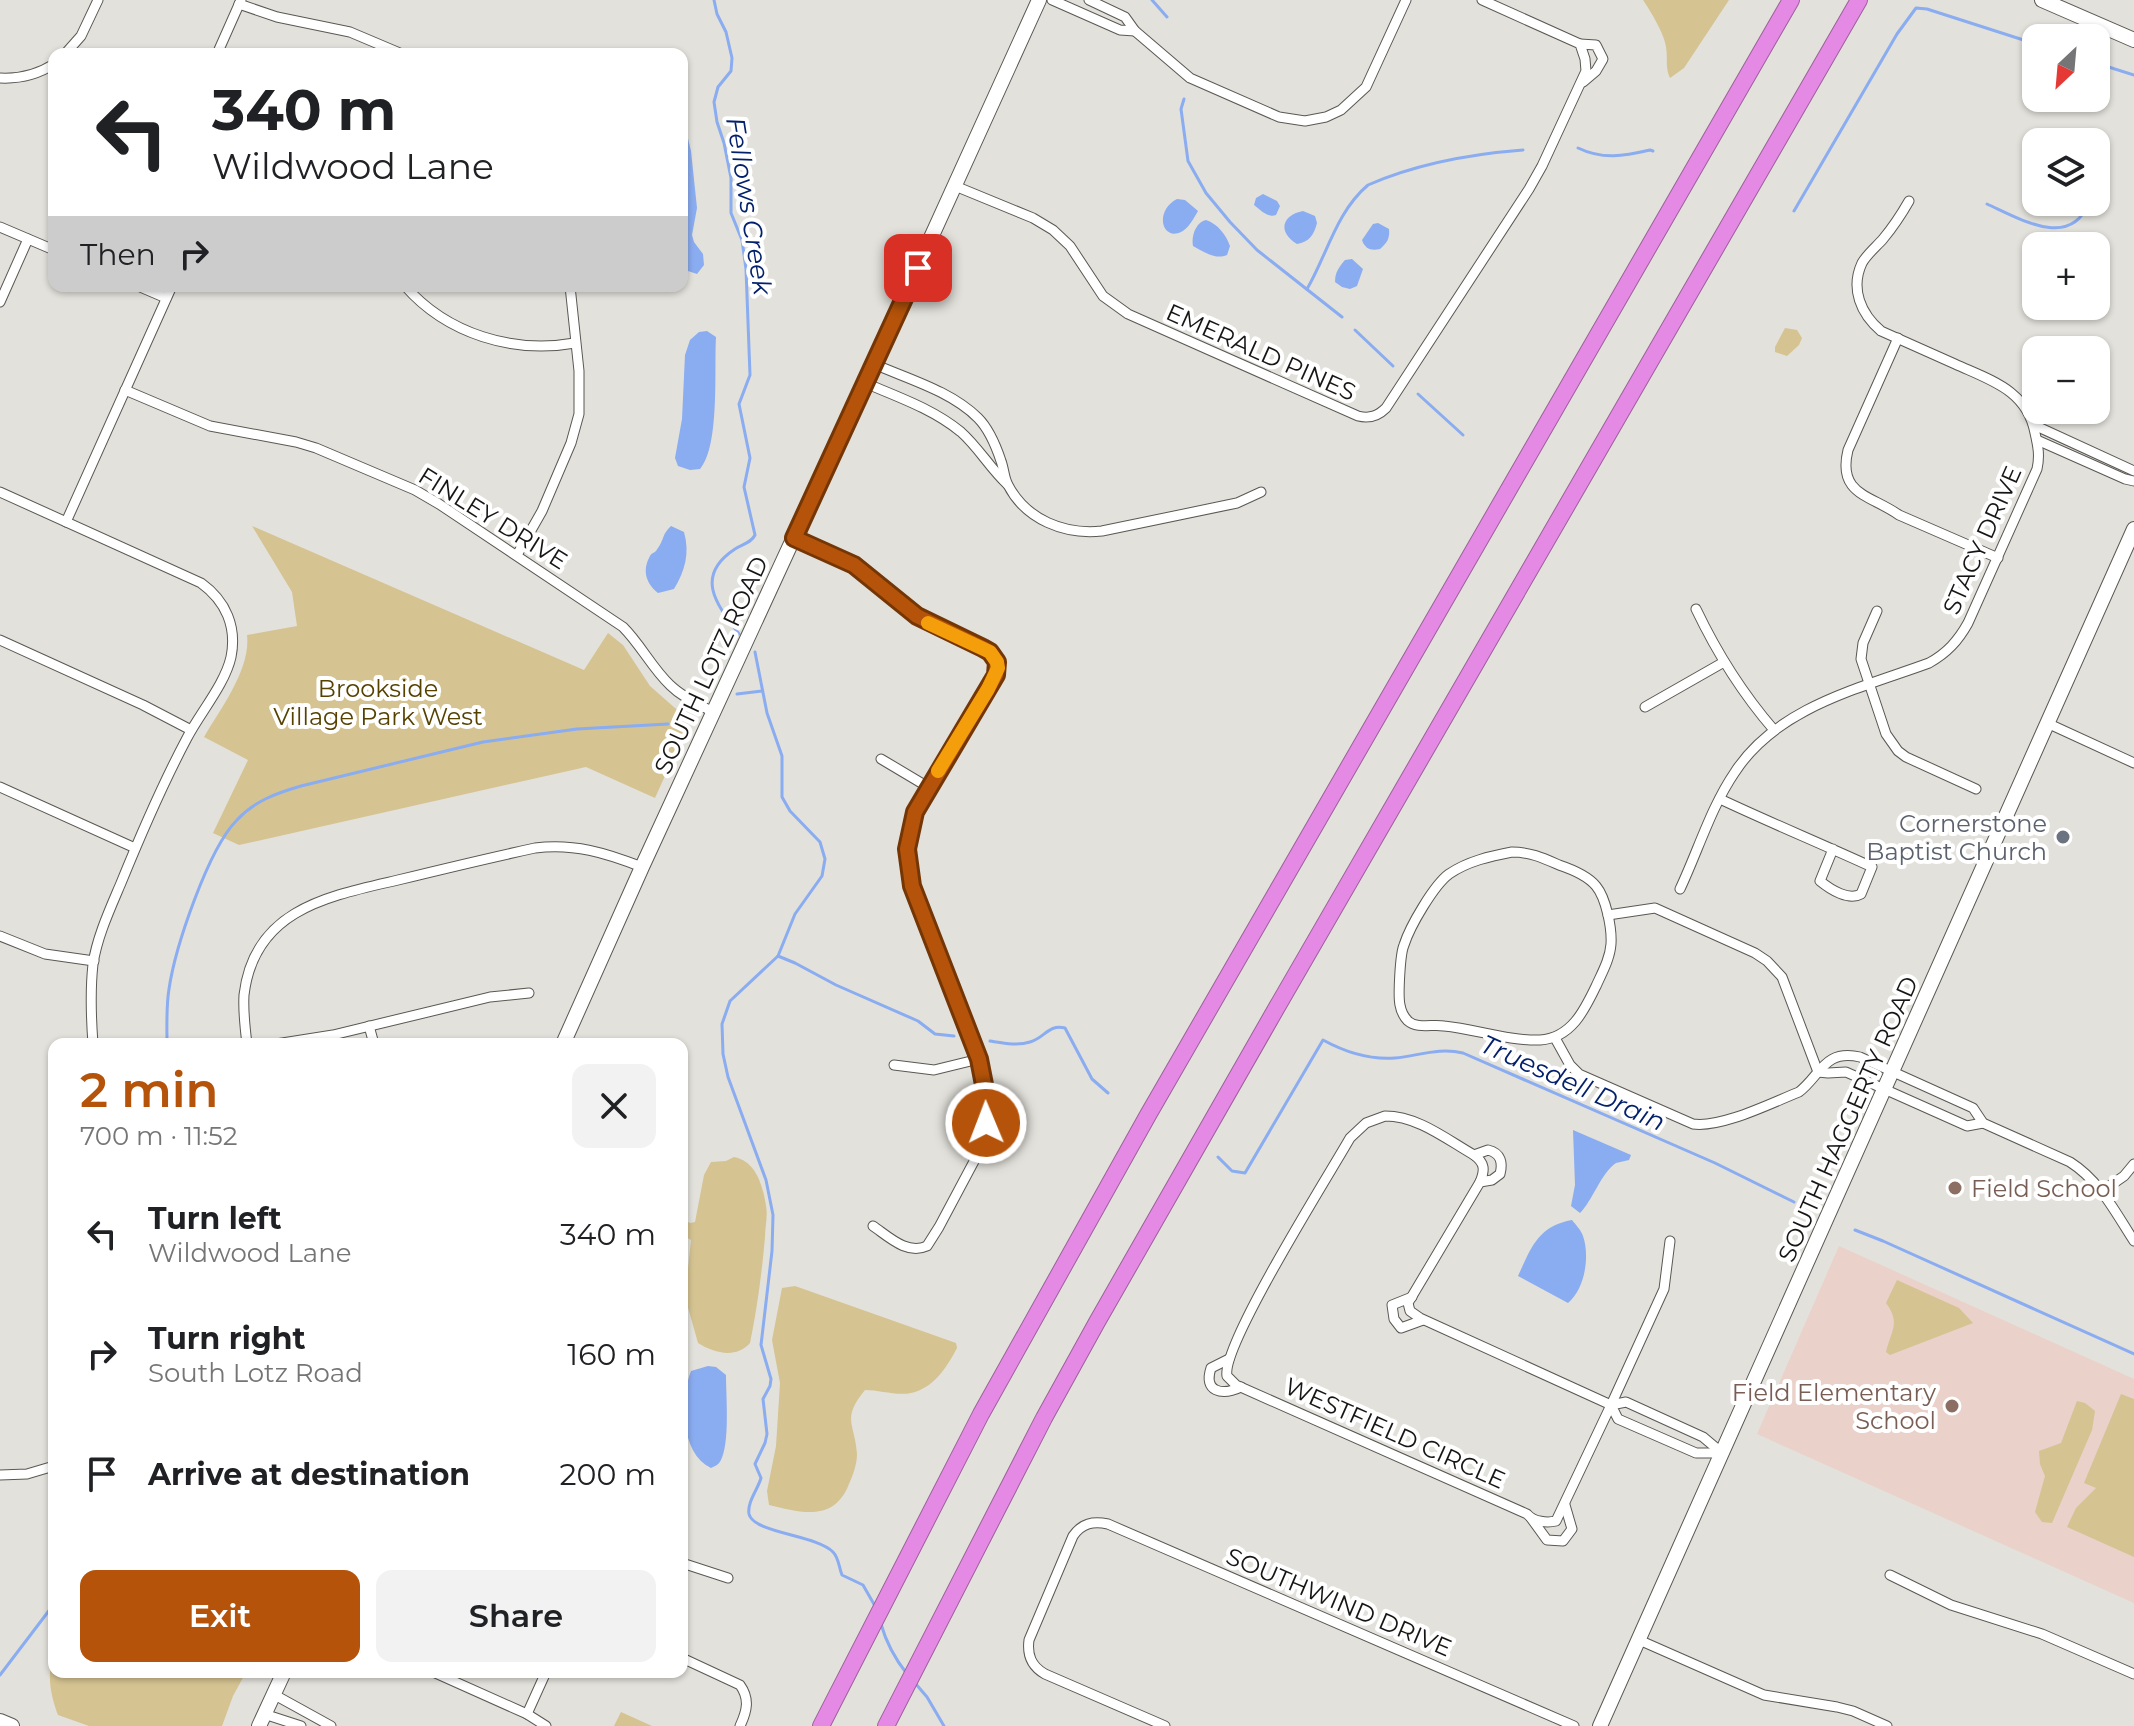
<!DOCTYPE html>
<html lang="en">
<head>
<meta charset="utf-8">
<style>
	body { margin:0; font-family:Montserrat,sans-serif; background:#f2f2f2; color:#202124; height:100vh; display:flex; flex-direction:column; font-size:30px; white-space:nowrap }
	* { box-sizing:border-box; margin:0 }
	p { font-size:26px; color:#757577 }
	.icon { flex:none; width:44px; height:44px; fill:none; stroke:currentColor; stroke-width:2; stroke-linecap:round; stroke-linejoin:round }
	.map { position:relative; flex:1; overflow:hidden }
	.side { position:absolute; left:48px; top:1038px; width:640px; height:640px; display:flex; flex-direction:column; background:#fff; border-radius:16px; box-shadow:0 2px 6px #0004 }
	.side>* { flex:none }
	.guide { position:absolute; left:48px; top:48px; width:640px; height:244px; border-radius:16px; box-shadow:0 2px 6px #0004; background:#fff; color:#202124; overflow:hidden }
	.needle { width:52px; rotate:206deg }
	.tools { position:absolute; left:2022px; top:24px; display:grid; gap:16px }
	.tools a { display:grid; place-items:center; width:88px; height:88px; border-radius:16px; background:#fff; box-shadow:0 2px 6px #0004; font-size:40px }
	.pin { position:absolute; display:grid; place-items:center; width:68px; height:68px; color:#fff; margin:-34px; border-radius:16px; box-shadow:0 4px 12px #0006 }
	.me { position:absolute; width:88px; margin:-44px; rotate:359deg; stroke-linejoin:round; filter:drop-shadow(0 0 6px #0008) }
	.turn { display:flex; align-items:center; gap:28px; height:168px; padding:0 32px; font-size:36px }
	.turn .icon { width:104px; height:104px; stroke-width:2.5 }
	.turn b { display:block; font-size:56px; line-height:68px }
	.then { display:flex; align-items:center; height:76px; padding:0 32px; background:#0003; gap:16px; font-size:30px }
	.round { display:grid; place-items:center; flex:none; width:84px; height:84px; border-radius:16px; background:#f2f2f2 }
	.summary { display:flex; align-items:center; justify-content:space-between; height:136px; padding:0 32px }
	h1 { font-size:48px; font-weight:600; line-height:60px; color:#b45309 }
	.cta { display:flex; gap:16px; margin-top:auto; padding:16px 32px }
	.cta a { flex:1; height:92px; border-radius:16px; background:#b45309; color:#fff; font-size:32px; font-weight:600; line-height:92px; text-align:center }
	.cta a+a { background:#f2f2f2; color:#202124 }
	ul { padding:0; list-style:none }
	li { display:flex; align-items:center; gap:24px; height:120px; padding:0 32px }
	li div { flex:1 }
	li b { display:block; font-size:30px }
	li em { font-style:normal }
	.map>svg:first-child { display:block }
	.education { fill:#ead1c9 }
	.green { fill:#d5c392 }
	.water { fill:#8aacf0 }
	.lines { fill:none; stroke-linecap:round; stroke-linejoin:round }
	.stream { stroke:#8aacf0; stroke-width:3 }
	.street-casing { stroke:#5a5853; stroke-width:11 }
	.secondary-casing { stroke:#5a5853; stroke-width:16 }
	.highway-casing { stroke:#9c609b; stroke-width:18 }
	.street { stroke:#fff; stroke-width:9 }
	.secondary { stroke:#fff; stroke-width:14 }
	.highway { stroke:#e489e4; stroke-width:16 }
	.route-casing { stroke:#753606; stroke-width:20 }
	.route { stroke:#b45309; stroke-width:14 }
	.slow { stroke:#f59e0b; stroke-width:14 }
	.worship-dot { fill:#6b7280; stroke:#fff; stroke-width:3 }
	.education-dot { fill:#8d6e63; stroke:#fff; stroke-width:3 }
	.labels { text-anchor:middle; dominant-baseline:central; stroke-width:8; stroke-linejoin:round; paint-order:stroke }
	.street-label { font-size:24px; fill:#161514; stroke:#fff }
	.park-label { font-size:24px; fill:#564200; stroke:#fff }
	.worship-label { font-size:24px; fill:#5b616d; stroke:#fff; text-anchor:end }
	.education-label { font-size:24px; fill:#785e54; stroke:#fff; text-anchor:start }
	.water-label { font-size:26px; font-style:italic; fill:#03206c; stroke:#fff }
</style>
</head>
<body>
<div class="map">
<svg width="2134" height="1726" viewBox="0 0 2134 1726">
	<rect width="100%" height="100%" fill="#e3e1db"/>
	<polygon class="education" points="1839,1246 2134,1379 2134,1603 1757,1434"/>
	<g class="green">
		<path d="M1643,0H1729L1684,68L1670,78C1665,68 1668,58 1666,47C1665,35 1650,10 1643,0Z"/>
		<polygon points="1785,328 1797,330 1802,338 1799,345 1787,356 1775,352 1775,347"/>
		<path d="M252,526L584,670L608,633L623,645L650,686L675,708L691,718L655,798L586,767L239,845L213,833L248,760L204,737C221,708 251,669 247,635L297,626L292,592Z"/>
		<path d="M734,1157C756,1161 763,1186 766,1206C768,1216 765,1227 765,1237C762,1272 757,1309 750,1343C736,1359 714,1353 698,1343L685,1297L691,1240L682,1235V1219L690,1223L695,1222L704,1175L711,1162L726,1161Z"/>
		<path d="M1897,1280L1959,1308L1973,1323L1890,1355L1886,1352C1891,1331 1901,1323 1886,1303Z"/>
		<path d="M795,1286L956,1343L957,1348C947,1367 934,1388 911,1393C897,1396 879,1390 865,1390C841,1419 855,1423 857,1454C857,1464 853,1475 849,1484C834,1522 802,1513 769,1505L767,1491L776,1446L780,1383L772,1340L782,1288Z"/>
		<polygon points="2121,1394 2134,1399 2134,1557 2067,1527 2076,1508 2096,1488 2084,1483"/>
		<polygon points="2077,1401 2085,1403 2095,1411 2092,1430 2052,1523 2042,1522 2035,1512 2045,1476 2040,1464 2039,1451 2061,1443"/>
		<path d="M54,1654V1672H246L233,1696L222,1726H89L58,1715C51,1696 46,1674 54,1654Z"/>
		<polygon points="621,1712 652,1726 614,1726"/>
	</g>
	<g class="water">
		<polygon points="682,126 686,130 691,151 697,208 692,235 694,242 703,254 704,265 697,274 682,269"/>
		<path d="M1263,194L1277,201L1280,206L1276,215C1267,218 1261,210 1254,205L1256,198Z"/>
		<path d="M1177,199L1185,200L1198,211C1194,218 1188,229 1181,232C1162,241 1154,211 1177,199Z"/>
		<path d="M1303,211L1315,216L1317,223C1314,235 1309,242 1297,244C1277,232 1282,215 1303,211Z"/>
		<path d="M1206,220C1218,224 1226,235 1230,246L1227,255C1215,260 1204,252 1193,246C1191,236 1196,222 1206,220Z"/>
		<path d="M1378,223L1389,229C1390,238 1387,243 1380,249C1371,251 1365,249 1362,240L1373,224Z"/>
		<path d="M1352,259L1363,269L1357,286L1350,289L1342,287L1335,282C1335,272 1339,267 1345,260Z"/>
		<path d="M707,331L716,337C714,369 720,446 700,469L690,470L678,466L675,458L682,419L685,355L690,340L699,332Z"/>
		<path d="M671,526L684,532C690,553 685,571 674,589L658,593C647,584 642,572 649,558C653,550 653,556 658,548C664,540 662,534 671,526Z"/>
		<path d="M1573,1130L1631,1155L1629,1160C1628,1160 1617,1163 1616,1163C1601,1173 1593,1200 1580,1213L1571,1206L1575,1185Z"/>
		<path d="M1572,1220C1576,1225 1581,1230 1583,1236C1590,1256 1585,1289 1568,1303L1518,1276C1531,1248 1538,1226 1572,1220Z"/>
		<path d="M708,1366L716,1367L726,1375C726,1396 730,1442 721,1460C718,1465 717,1465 711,1468C680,1453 680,1399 691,1371Z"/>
	</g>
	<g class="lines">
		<g class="stream">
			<path d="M714,0L717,14L726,32L732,58L731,71L718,87L714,102L717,122L724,143L731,178V213L742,240L746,269L750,375L739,404L750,458L744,487L755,535C751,543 743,544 735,549C694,576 716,604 739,634"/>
			<polyline points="1152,0 1167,17"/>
			<polyline points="2096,63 2134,75"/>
			<polyline points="1184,99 1181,109 1188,161 1206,193 1230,222 1257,250 1342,317"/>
			<path d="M1578,148C1603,160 1624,156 1650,150L1653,151"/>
			<polyline points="2096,183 2106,151"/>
			<path d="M1987,204C2020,219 2071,250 2089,202"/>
			<polyline points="1794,211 1897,34 1916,8 1927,9 2036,44"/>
			<path d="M1307,289C1327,255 1336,212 1368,185C1416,164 1471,154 1523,150"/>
			<polyline points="1355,330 1393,366"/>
			<polyline points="1418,394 1463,435"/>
			<path d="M755,652L767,713L782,756V797L790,811L820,842L825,859L822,876L795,914L778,956L730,1001L722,1024L723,1054L728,1077L766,1180L773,1215L772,1251L761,1345L771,1379L770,1386L763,1399L767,1434L765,1443L755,1464L761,1478C758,1489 747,1502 749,1514C753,1533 817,1535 833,1552C839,1558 839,1568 842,1575L863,1585L875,1606"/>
			<polyline points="737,694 762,691"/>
			<polyline points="778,956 795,963 836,985 918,1021 935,1034 954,1036"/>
			<path d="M990,1041C1003,1043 1017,1046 1030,1042C1045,1038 1048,1024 1065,1028L1092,1079L1108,1093"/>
			<path d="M167,1044C167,1026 166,1007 169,989C175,948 208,849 237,820C254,801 277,793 301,786L483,742L577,729L668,724"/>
			<path d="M1218,1157L1232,1171L1245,1173L1323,1040C1345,1052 1369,1060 1395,1058C1418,1056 1439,1047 1463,1053L1715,1163L1794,1202"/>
			<polyline points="1855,1230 1883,1241 2134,1354"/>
			<path d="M881,1624C886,1642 896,1660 907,1674"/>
			<polyline points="0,1675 54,1604"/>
			<polyline points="915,1683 927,1697 944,1726"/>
		</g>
		<defs>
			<g id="street">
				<polyline points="1052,0 1120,30 1135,31"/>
				<polyline points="1089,0 1125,17 1135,31 1190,78 1279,117 1305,121 1326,117 1341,110 1366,87 1406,0"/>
				<polyline points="239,4 277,17 350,32 402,54"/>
				<polyline points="1580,44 1596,45 1603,59 1596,71 1583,82"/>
				<polyline points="65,54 81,36 98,0"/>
				<polyline points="217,54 241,0"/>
				<path d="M0,78C20,79 37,75 54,64"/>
				<path d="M955,186L1033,218L1053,230L1070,246L1103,296L1128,314L1358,416C1370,419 1378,416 1386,408L1529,189L1542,166L1586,71L1585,59L1580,44L1482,0"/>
				<polyline points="0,227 54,250"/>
				<polyline points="138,286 166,298"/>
				<path d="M405,286C447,334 513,354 575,343"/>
				<polyline points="0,302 28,239"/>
				<path d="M1898,338L1848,450C1837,495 1871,495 1899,515L1998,558"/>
				<path d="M874,364C908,379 951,391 978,418C989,429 996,446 1001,461C1004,469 1004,478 1008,485C1026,520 1065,535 1102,531L1237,503L1261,492"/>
				<path d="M865,383C898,397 933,409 961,432C978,447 990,468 1007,484"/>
				<path d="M125,390L210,426L296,442L316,448L415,490L439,504L623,627C641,645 652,668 670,685C682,697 698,704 713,712"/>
				<polyline points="2034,425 2134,471"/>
				<polyline points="2037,440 2125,479 2134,481"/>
				<path d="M0,492L201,583C226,601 237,627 231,657C225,684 200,713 187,738C162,785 141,834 121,883C110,909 97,937 93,964C90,991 91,1017 93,1044"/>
				<polyline points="66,522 172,286"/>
				<path d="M794,538L854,565L917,616L983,648L990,652L997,662L996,675L915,812L907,849L912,886L979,1059L987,1100L986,1123L980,1150L939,1227L927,1246C907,1255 889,1237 873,1226"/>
				<polyline points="517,555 542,511 571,443 579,414 579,371 570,286"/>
				<path d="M1696,609C1717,653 1742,693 1774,730"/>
				<polyline points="1877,611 1863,643 1861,659 1886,734 1898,751 1906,757 1976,789"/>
				<polyline points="0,640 143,705 191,730"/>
				<polyline points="1645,707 1724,662"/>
				<polyline points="2047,723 2134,763"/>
				<polyline points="881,759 928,787"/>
				<polyline points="0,787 135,848"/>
				<path d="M1720,799C1771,823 1822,844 1872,867L1861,894C1849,901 1831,890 1820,881L1833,849"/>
				<path d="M1512,852C1530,852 1543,858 1559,865C1571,869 1587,875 1596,886C1606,898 1612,928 1611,944C1610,958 1603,971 1597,984C1585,1009 1572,1038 1540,1040C1507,1041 1476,1029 1444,1026C1433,1024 1417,1029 1408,1021C1404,1017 1401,1011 1400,1005C1398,996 1400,954 1404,945C1410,926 1434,885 1449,874C1468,861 1491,856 1512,852Z"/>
				<path d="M1680,889C1698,851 1711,807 1735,772C1777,707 1861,688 1929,663C1947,653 1958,641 1968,623L2037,469C2040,456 2038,446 2035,433C2027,390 1990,380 1955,364C1930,353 1906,342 1881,331C1861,314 1850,289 1862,263C1867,254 1877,246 1883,239C1893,227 1901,215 1909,201"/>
				<polyline points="1608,915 1655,908 1755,953 1767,961 1782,977 1818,1072"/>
				<polyline points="0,936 45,954 94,961"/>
				<polyline points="369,1026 374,1044"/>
				<path d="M1555,1038L1570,1065L1579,1074L1693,1124C1722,1128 1771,1103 1799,1092C1821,1075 1824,1049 1860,1057L1973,1108L1983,1123L2070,1162C2100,1181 2115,1212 2134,1241"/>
				<path d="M247,1044C245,1028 243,1011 244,995C254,909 329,896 398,880C443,869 489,858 535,848C574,843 606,853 642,867"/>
				<polyline points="276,1044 333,1035 490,997 529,993"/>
				<polyline points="894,1065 934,1070 979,1059"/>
				<polyline points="1818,1072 1828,1073 1846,1072 1967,1126 1983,1123"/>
				<path d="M1385,1116C1418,1116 1446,1139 1474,1155C1485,1163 1485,1170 1480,1182L1408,1303L1410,1311L1420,1318L1611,1405L1556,1521C1547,1523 1534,1522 1527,1514L1236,1385L1227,1376C1221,1346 1329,1175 1350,1138L1366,1123Z"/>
				<path d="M1474,1155L1488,1150C1501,1153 1503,1163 1500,1174L1492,1180L1480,1182"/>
				<polyline points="2101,1192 2124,1176 2134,1164"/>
				<polyline points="1412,1297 1392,1305 1394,1319 1401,1328 1423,1320"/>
				<path d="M1229,1359L1211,1368C1203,1392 1222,1396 1241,1387"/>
				<polyline points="1611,1405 1664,1289 1670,1241"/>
				<polyline points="1611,1405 1618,1419 1696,1453 1722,1453"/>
				<polyline points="1611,1405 1626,1402 1703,1437 1722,1453"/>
				<polyline points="0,1475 27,1474 54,1466"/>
				<polyline points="1531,1518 1547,1540 1563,1541 1572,1529 1565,1505"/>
				<polyline points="682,1563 728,1578"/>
				<polyline points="1890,1575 1951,1605 2042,1634 2134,1674"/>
				<polyline points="1639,1640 1764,1695 1837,1707 1853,1711 1887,1726"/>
				<path d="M682,1658L740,1685C750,1699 747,1711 740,1726"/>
				<polyline points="433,1672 527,1714 546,1726"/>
				<polyline points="273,1694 331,1726"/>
				<polyline points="264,1714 301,1726"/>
				<polyline points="527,1714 546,1672"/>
				<path d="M1165,1726L1045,1674C1031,1666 1027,1655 1029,1640L1073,1536C1082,1523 1093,1521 1108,1524L1574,1726"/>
			</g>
			<g id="secondary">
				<polyline points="2042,0 2134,40"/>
				<polyline points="563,1044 642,867 865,383 1039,0"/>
				<polyline points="0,1721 12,1726"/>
				<polyline points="259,1726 284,1672"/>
				<polyline points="1600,1726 2134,529"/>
			</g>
			<g id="highway">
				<polyline points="821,1726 981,1414 1148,1115 1791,0"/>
				<polyline points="886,1726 1044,1418 1097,1322 1277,1007 1859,0"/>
			</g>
		</defs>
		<use href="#street" class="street-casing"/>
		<use href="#secondary" class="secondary-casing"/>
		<use href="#highway" class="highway-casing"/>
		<use href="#street" class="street"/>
		<use href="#secondary" class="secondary"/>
		<use href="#highway" class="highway"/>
	</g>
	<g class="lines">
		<defs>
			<polyline id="route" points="918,268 794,538 854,565 917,616 983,648 990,652 997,662 996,675 915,812 907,849 912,886 979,1059 987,1100 986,1123"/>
		</defs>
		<use href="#route" class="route-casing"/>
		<use href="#route" class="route"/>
		<polyline class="slow" points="928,623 990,652 997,662 998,668 988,689 938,771"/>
	</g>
	<circle class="worship-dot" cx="2063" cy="837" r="8"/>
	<g class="education-dot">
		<circle cx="1955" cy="1188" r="8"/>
		<circle cx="1952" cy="1406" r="8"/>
	</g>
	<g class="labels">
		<g class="street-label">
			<text transform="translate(1261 352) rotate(24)">EMERALD PINES</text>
			<text transform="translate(493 518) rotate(32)">FINLEY DRIVE</text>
			<text transform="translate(1982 540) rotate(-66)">STACY DRIVE</text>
			<text transform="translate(711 665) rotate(-65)">SOUTH LOTZ ROAD</text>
			<text transform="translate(1848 1119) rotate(-66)">SOUTH HAGGERTY ROAD</text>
			<text transform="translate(1395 1433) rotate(24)">WESTFIELD CIRCLE</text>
			<text transform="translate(1339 1602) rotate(23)">SOUTHWIND DRIVE</text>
		</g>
		<g class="park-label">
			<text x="378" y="688">Brookside<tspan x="378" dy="28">Village Park West</tspan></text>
		</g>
		<g class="worship-label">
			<text x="2047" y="823">Cornerstone<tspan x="2047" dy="28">Baptist Church</tspan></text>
		</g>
		<g class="education-label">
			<text x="1971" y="1188">Field School</text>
			<text x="1936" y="1392" text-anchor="end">Field Elementary<tspan x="1936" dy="28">School</tspan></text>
		</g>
		<g class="water-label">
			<text transform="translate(749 206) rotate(81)">Fellows Creek</text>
			<text transform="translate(1573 1083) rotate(24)">Truesdell Drain</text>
		</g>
	</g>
</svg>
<div class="tools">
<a><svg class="needle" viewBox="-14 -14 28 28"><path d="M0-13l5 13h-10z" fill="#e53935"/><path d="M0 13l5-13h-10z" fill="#757577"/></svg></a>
<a><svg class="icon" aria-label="layers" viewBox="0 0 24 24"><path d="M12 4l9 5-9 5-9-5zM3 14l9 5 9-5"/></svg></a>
<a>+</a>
<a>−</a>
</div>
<div class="pin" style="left:918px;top:268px;background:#d93025"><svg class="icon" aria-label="arrive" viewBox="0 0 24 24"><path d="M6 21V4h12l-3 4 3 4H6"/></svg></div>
<svg class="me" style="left:986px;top:1123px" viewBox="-20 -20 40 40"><circle r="17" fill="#b45309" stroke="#fff" stroke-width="3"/><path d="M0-11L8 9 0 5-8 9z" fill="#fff"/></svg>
<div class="guide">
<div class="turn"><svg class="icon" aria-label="left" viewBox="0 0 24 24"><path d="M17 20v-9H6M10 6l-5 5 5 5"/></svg><div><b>340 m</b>Wildwood Lane</div></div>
<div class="then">Then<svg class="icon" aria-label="right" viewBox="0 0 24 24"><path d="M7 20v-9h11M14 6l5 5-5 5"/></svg></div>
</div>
<section class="side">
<div class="summary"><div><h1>2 min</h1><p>700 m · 11:52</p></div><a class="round"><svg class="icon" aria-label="close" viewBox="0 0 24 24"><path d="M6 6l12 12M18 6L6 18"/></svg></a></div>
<ul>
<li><svg class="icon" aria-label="left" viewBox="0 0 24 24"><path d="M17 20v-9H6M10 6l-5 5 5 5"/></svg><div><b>Turn left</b><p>Wildwood Lane</p></div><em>340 m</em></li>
<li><svg class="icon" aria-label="right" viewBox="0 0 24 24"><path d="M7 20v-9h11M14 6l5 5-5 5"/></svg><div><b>Turn right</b><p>South Lotz Road</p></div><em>160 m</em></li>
<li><svg class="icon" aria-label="arrive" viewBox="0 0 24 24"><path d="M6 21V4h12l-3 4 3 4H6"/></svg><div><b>Arrive at destination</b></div><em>200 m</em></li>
</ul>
<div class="cta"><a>Exit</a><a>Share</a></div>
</section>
</div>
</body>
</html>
